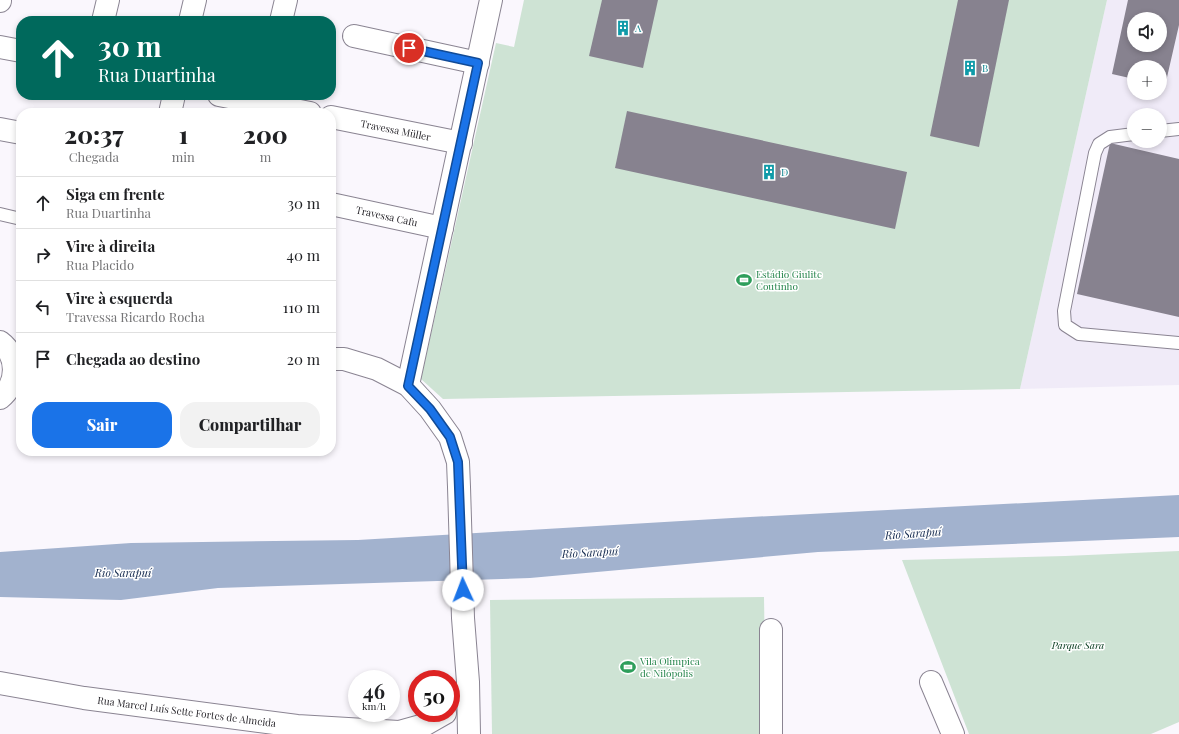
<!DOCTYPE html>
<html lang="pt">
<head>
<meta charset="utf-8">
<style>
	body { margin:0; font-family:"Playfair Display",serif; background:#f2f2f2; color:#202124; height:100vh; display:flex; flex-direction:column; font-size:15px; white-space:nowrap }
	* { box-sizing:border-box; margin:0 }
	p { font-size:13px; color:#757577 }
	.icon { flex:none; width:22px; height:22px; fill:none; stroke:currentColor; stroke-width:2; stroke-linecap:round; stroke-linejoin:round }
	.map { position:relative; flex:1; overflow:hidden }
	.details { position:absolute; left:16px; top:108px; width:320px; height:348px; display:flex; flex-direction:column; background:#fff; border-radius:16px; box-shadow:0 2px 6px #0003 }
	.details>* { flex:none }
	.top-card { position:absolute; left:16px; top:16px; width:320px; height:84px; border-radius:16px; box-shadow:0 2px 6px #0003; background:#00695c; color:#fff; overflow:hidden }
	.fabs { position:absolute; left:1127px; top:12px; display:grid; gap:8px }
	.fabs a { display:grid; place-items:center; width:40px; height:40px; border-radius:50%; background:#fff; box-shadow:0 2px 6px #0003; font-size:20px }
	.speed { position:absolute; left:348px; top:670px; display:flex; gap:8px; font-size:20px; font-weight:700; text-align:center }
	.speed>* { display:grid; place-content:center; width:52px; height:52px; border-radius:50%; background:#fff; box-shadow:0 2px 6px #0003; line-height:1 }
	.speed small { font-size:10px; font-weight:400 }
	.speed .limit { border:6px solid #d22; background:#fff; color:#111 }
	.pin { position:absolute; display:grid; place-items:center; width:34px; height:34px; color:#fff; margin:-17px; border:2px solid #fff; border-radius:50%; box-shadow:0 1px 4px #0007 }
	.me { position:absolute; width:44px; margin:-22px; rotate:358deg; stroke-linejoin:round; filter:drop-shadow(0 0 3px #0008) }
	.turn { display:flex; align-items:center; gap:14px; height:84px; padding:0 16px; font-size:18px }
	.turn .icon { width:52px; height:52px; stroke-width:2.5 }
	.turn b { display:block; font-size:28px; line-height:34px }
	.eta { display:flex; justify-content:space-evenly; align-items:center; height:68px; text-align:center }
	.eta b { font-size:24px; font-weight:800; line-height:28px }
	.primary-button { display:flex; gap:8px; margin-top:auto; padding:8px 16px }
	.primary-button a { flex:1; height:46px; border-radius:16px; background:#1a73e8; color:#fff; font-size:16px; font-weight:800; line-height:46px; text-align:center }
	.primary-button a+a { background:#f2f2f2; color:#202124 }
	ul { padding:0; list-style:none }
	li { display:flex; align-items:center; gap:12px; height:52px; padding:0 16px; border-top:1px solid #e0e0e0 }
	li div { flex:1 }
	li b { display:block; font-size:15px }
	li em { font-style:normal }
	.map>svg:first-child { display:block }
	.built { fill:#f0ebf8; fill-rule:evenodd }
	.green { fill:#cee3d4 }
	.water { fill:#a2b2ce }
	.building { fill:#87828f; fill-rule:evenodd }
	.lines { fill:none; stroke-linecap:round; stroke-linejoin:round }
	.service-casing { stroke:#8a8492; stroke-width:14 }
	.minor-casing { stroke:#8a8492; stroke-width:24 }
	.secondary-casing { stroke:#8a8492; stroke-width:24 }
	.service { stroke:#fff; stroke-width:12 }
	.minor { stroke:#fff; stroke-width:22 }
	.secondary { stroke:#fff; stroke-width:22 }
	.route-casing { stroke:#114b97; stroke-width:10 }
	.route { stroke:#1a73e8; stroke-width:7 }
	.labels { text-anchor:middle; dominant-baseline:central; stroke-width:3; stroke-linejoin:round; paint-order:stroke }
	.culture-label { font-size:10px; fill:#0d838f; stroke:#fff; text-anchor:start }
	.street-label { font-size:10px; fill:#2a282d; stroke:#fff }
	.leisure-label { font-size:10px; fill:#27864d; stroke:#fff; text-anchor:start }
	.park-label { font-size:10px; font-style:italic; fill:#04391c; stroke:#fff }
	.water-label { font-size:11px; font-style:italic; fill:#12284d; stroke:#fff }
</style>
</head>
<body>
<div class="map">
<svg width="1179" height="734" viewBox="0 0 1179 734">
	<rect width="100%" height="100%" fill="#faf7fd"/>
	<path class="built" d="M1107,0H1179V385L1020,389ZM1134,19H1160V45H1134ZM1134,67H1160V93H1134ZM1134,115H1160V141H1134Z"/>
	<g class="green">
		<polygon points="524,0 1107,0 1020,389 443,399 421,379 496,43 514,47"/>
		<polygon points="1179,551 1179,722 1151,734 969,734 902,560 1065,556"/>
		<polygon points="764,597 766,734 492,734 490,600"/>
	</g>
	<polygon class="water" points="1179,495 1179,537 818,552 530,578 218,588 121,600 0,597 0,552 131,543 358,540 732,518"/>
	<g class="building">
		<polygon points="602,0 658,0 643,68 589,56"/>
		<polygon points="958,0 1009,0 979,147 930,136"/>
		<path d="M1128,0H1179V25L1165,86L1160,85V67H1134V79L1112,74ZM1134,19H1160V45H1134Z"/>
		<polygon points="627,111 907,172 895,229 615,168"/>
		<polygon points="1110,143 1179,159 1179,317 1077,294"/>
	</g>
	<g class="lines">
		<defs>
			<g id="service">
				<polyline points="1160,131 1179,129"/>
				<polyline points="1134,134 1110,137 1099,144 1095,153 1064,311 1065,325 1079,334 1179,343"/>
				<polyline points="0,214 21,219"/>
			</g>
			<g id="minor">
				<polyline points="103,21 108,0"/>
				<polyline points="190,21 195,0"/>
				<polyline points="281,21 286,0"/>
				<polyline points="354,36 478,63"/>
				<polyline points="0,47 21,51"/>
				<polyline points="219,95 310,113"/>
				<polyline points="170,113 174,95"/>
				<path id="s1" d="M331,117L461,143"/>
				<polyline points="0,129 21,133"/>
				<path id="s2" d="M331,204L442,228"/>
				<polyline points="408,385 491,0"/>
				<polyline points="771,630 771,734"/>
				<polyline points="931,682 953,734"/>
			</g>
			<g id="secondary">
				<polyline points="0,1 0,0"/>
				<path d="M0,342C19,356 18,384 0,398"/>
				<polyline points="331,359 344,359 377,369 408,385 430,409 450,437 458,462 459,487 463,618 468,682 469,734"/>
				<path id="s3" d="M0,683L84,698L297,726L399,732L405,734"/>
				<polyline points="399,732 424,725 445,713"/>
			</g>
		</defs>
		<use href="#service" class="service-casing"/>
		<use href="#minor" class="minor-casing"/>
		<use href="#secondary" class="secondary-casing"/>
		<use href="#service" class="service"/>
		<use href="#minor" class="minor"/>
		<use href="#secondary" class="secondary"/>
	</g>
	<g class="lines">
		<defs>
			<polyline id="route" points="409,48 478,63 408,386 430,409 450,437 458,462 463,590"/>
		</defs>
		<use href="#route" class="route-casing"/>
		<use href="#route" class="route"/>
	</g>
	<defs>
		<symbol id="building-bare" viewBox="-9 -9 18 18"><path d="M-4-6H4V6H1V3H-1V6H-4ZM-2.5-4.3h1.7v1.8h-1.7ZM.8-4.3h1.7v1.8H.8ZM-2.5-1h1.7V.8h-1.7ZM.8-1h1.7V.8H.8Z" fill="#0f9aa8" stroke="#fff" stroke-width="2.5" paint-order="stroke"/></symbol>
		<symbol id="stadium-bare" viewBox="-9 -9 18 18"><path d="M0-5a6.5 5 0 1 0 0 10a6.5 5 0 1 0 0-10ZM-3.5-1.8h7v3.6h-7Z" fill="#2e9e5b" stroke="#fff" stroke-width="2.5" paint-order="stroke"/></symbol>
	</defs>
	<g fill-rule="evenodd">
		<use href="#building-bare" x="612" y="17" width="22" height="22"/>
		<use href="#building-bare" x="959" y="57" width="22" height="22"/>
		<use href="#building-bare" x="758" y="161" width="22" height="22"/>
		<use href="#stadium-bare" x="733" y="269" width="22" height="22"/>
		<use href="#stadium-bare" x="617" y="656" width="22" height="22"/>
	</g>
	<g class="labels">
		<g class="culture-label">
			<text x="635" y="28">A</text>
			<text x="982" y="68">B</text>
			<text x="781" y="172">D</text>
		</g>
		<g class="street-label">
			<text stroke="none"><textPath href="#s1" startOffset="66">Travessa Müller</textPath></text>
			<text stroke="none"><textPath href="#s2" startOffset="57">Travessa Cafu</textPath></text>
			<text stroke="none"><textPath href="#s3" startOffset="189">Rua Marcel Luís Sette Fortes de Almeida</textPath></text>
		</g>
		<g class="leisure-label">
			<text x="756" y="274">Estádio Giulite<tspan x="756" dy="12">Coutinho</tspan></text>
			<text x="640" y="661">Vila Olímpica<tspan x="640" dy="12">de Nilópolis</tspan></text>
		</g>
		<g class="park-label">
			<text x="1078" y="645">Parque Sara</text>
		</g>
		<g class="water-label">
			<text transform="translate(913 533) rotate(-4)">Rio Sarapuí</text>
			<text transform="translate(590 552) rotate(-3)">Rio Sarapuí</text>
			<text x="123" y="572">Rio Sarapuí</text>
		</g>
	</g>
</svg>
<div class="fabs">
<a><svg class="icon" aria-label="sound" viewBox="0 0 24 24"><path d="M4 9h4l5-4v14l-5-4H4zM17 9q2 3 0 6"/></svg></a>
<a>+</a>
<a>−</a>
</div>
<div class="speed"><div>46<small>km/h</small></div><div class="limit">50</div></div>
<div class="pin" style="left:409px;top:48px;background:#d93025"><svg class="icon" aria-label="arrive" viewBox="0 0 24 24"><path d="M6 21V4h12l-3 4 3 4H6"/></svg></div>
<svg class="me" style="left:463px;top:590px" viewBox="-20 -20 40 40"><circle r="19" fill="#fff"/><path d="M0-13L10 11 0 6-10 11z" fill="#1a73e8"/></svg>
<div class="top-card">
<div class="turn"><svg class="icon" aria-label="ahead" viewBox="0 0 24 24"><path d="M12 20V5M6 11l6-6 6 6"/></svg><div><b>30 m</b>Rua Duartinha</div></div>
</div>
<section class="details">
<div class="eta">
<div><b>20:37</b><p>Chegada</p></div>
<div><b>1</b><p>min</p></div>
<div><b>200</b><p>m</p></div>
</div>
<ul>
<li><svg class="icon" aria-label="ahead" viewBox="0 0 24 24"><path d="M12 20V5M6 11l6-6 6 6"/></svg><div><b>Siga em frente</b><p>Rua Duartinha</p></div><em>30 m</em></li>
<li><svg class="icon" aria-label="right" viewBox="0 0 24 24"><path d="M7 20v-9h11M14 6l5 5-5 5"/></svg><div><b>Vire à direita</b><p>Rua Placido</p></div><em>40 m</em></li>
<li><svg class="icon" aria-label="left" viewBox="0 0 24 24"><path d="M17 20v-9H6M10 6l-5 5 5 5"/></svg><div><b>Vire à esquerda</b><p>Travessa Ricardo Rocha</p></div><em>110 m</em></li>
<li><svg class="icon" aria-label="arrive" viewBox="0 0 24 24"><path d="M6 21V4h12l-3 4 3 4H6"/></svg><div><b>Chegada ao destino</b></div><em>20 m</em></li>
</ul>
<div class="primary-button"><a>Sair</a><a>Compartilhar</a></div>
</section>
</div>
</body>
</html>
